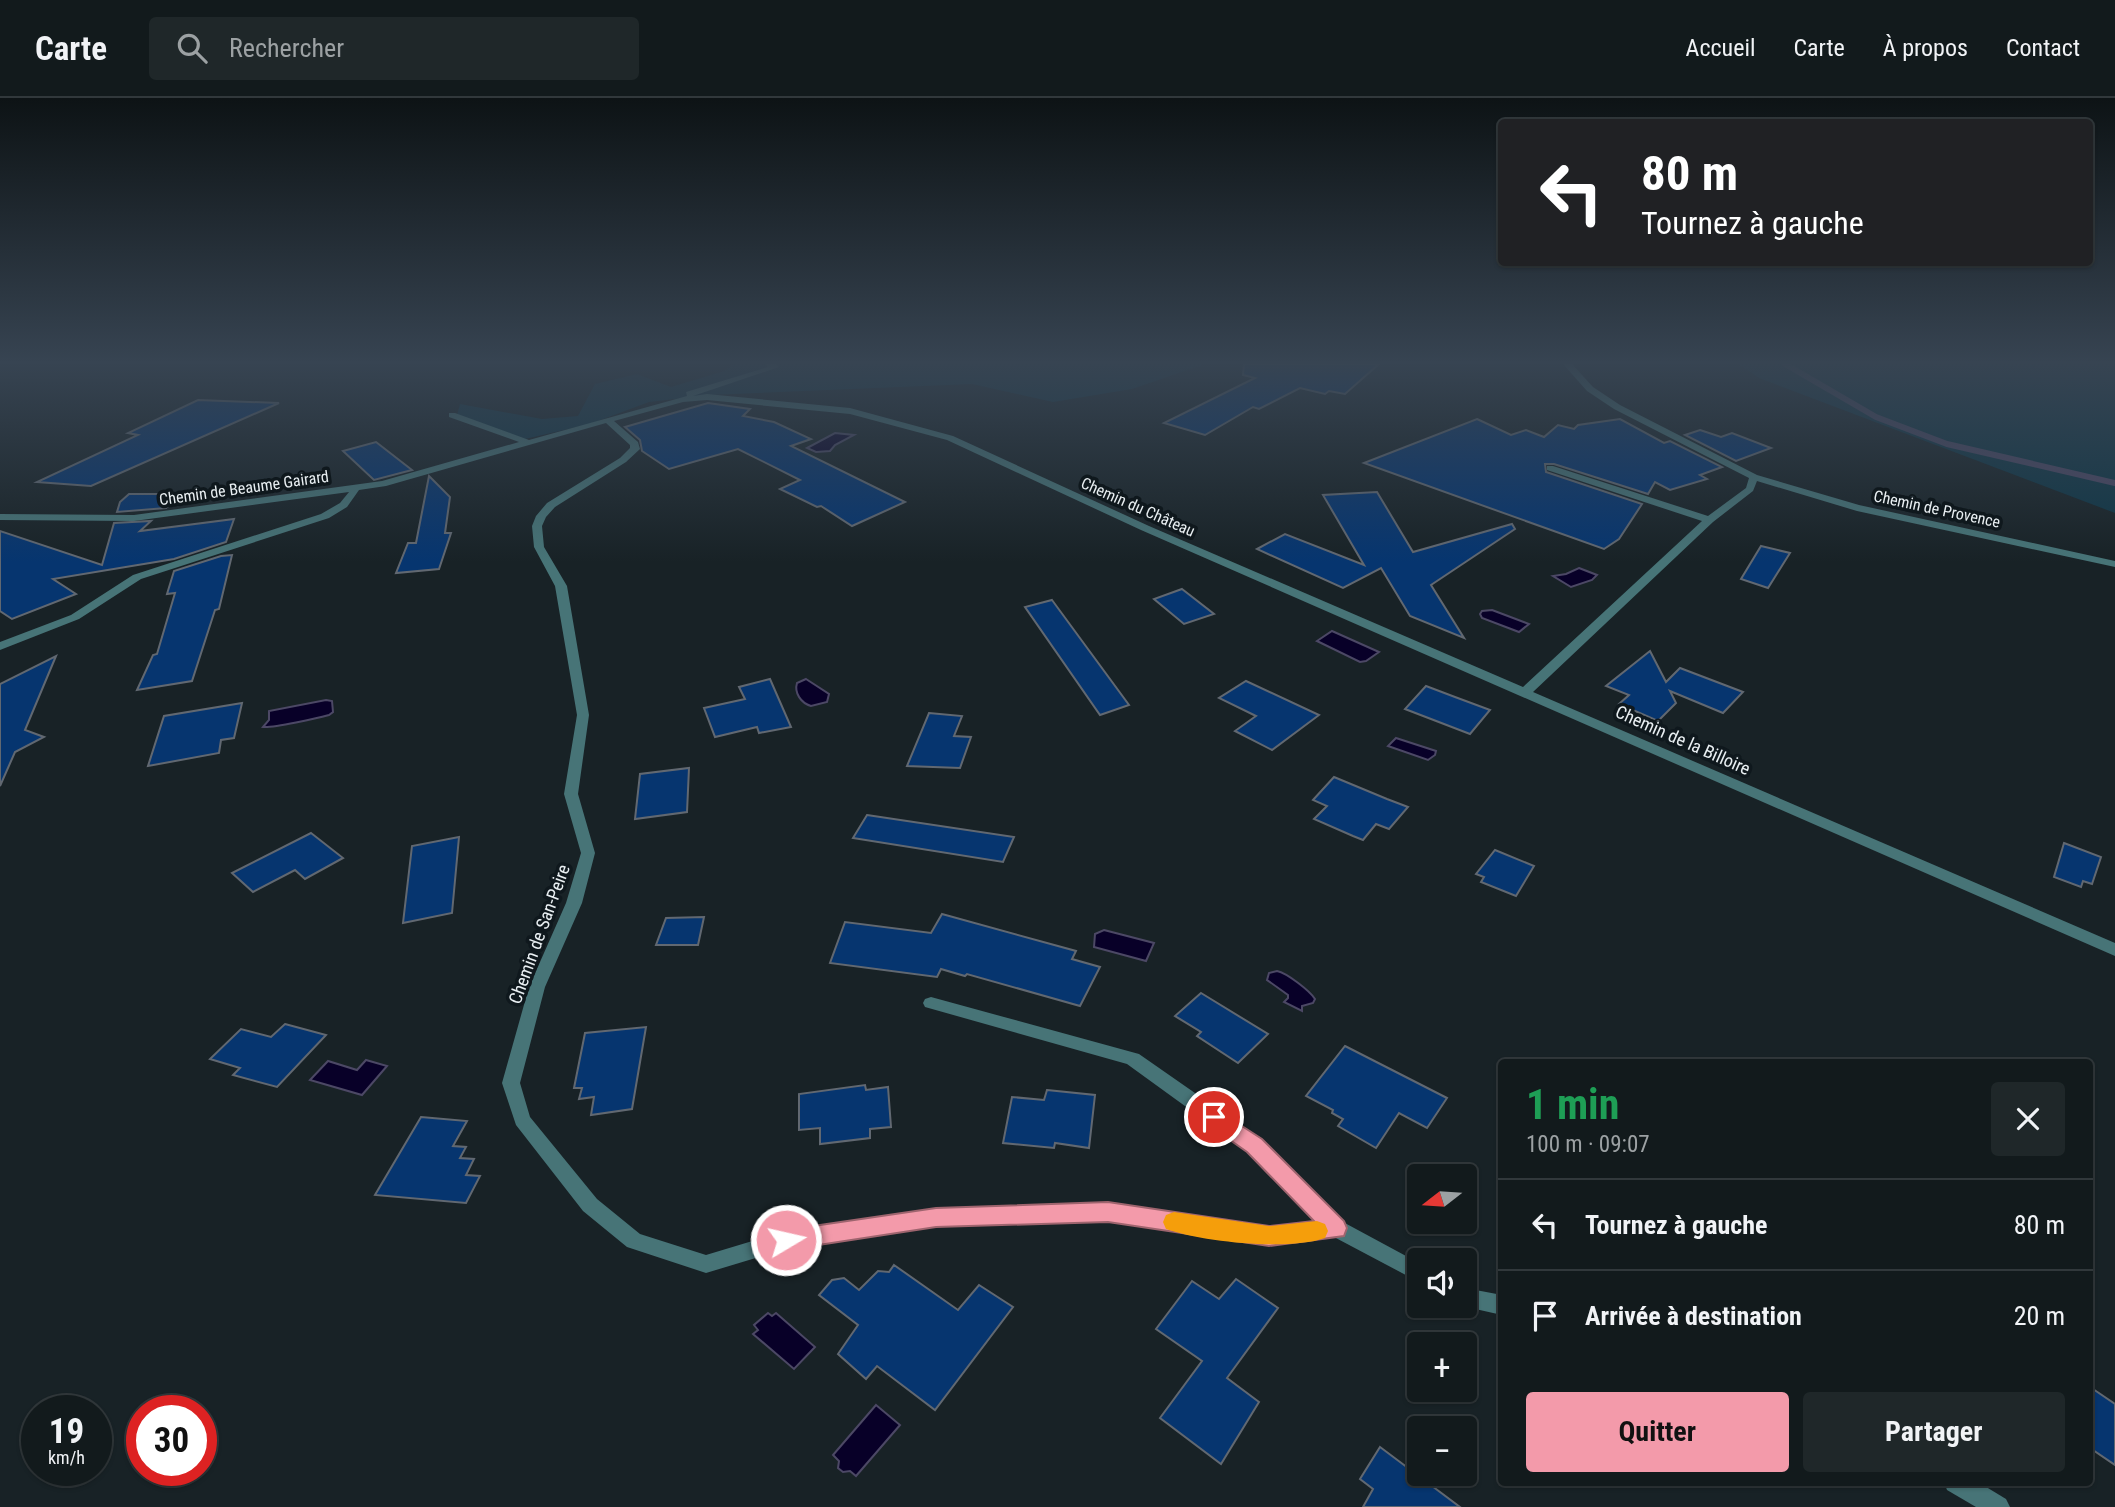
<!DOCTYPE html>
<html lang="fr">
<head>
<meta charset="utf-8">
<style>
	body { margin:0; font-family:"Roboto Condensed",sans-serif; background:#1f2729; color:#f1f3f6; height:100vh; display:flex; flex-direction:column; font-size:26px; white-space:nowrap }
	* { box-sizing:border-box; margin:0 }
	p { font-size:23px; color:#9ca1a3 }
	.icon { flex:none; width:38px; height:38px; fill:none; stroke:currentColor; stroke-width:2; stroke-linecap:round; stroke-linejoin:round }
	.map { position:relative; flex:1; overflow:hidden }
	.side { position:absolute; left:1498px; top:961px; width:595px; height:427px; display:flex; flex-direction:column; background:#121a1c; border-radius:7px; box-shadow:0 2px 5px #0004,0 0 0 2px #31383b }
	.side>* { flex:none }
	.guide { position:absolute; left:1498px; top:21px; width:595px; height:147px; border-radius:7px; box-shadow:0 2px 5px #0004,0 0 0 2px #31383b; background:#202124; color:#fff; overflow:hidden }
	.needle { width:46px; rotate:253deg }
	.buttons { position:absolute; left:1407px; top:1066px; display:grid; gap:14px }
	.buttons a { display:grid; place-items:center; width:70px; height:70px; border-radius:7px; background:#121a1c; box-shadow:0 2px 5px #0004,0 0 0 2px #31383b; font-size:35px }
	.speed { position:absolute; left:21px; top:1297px; display:flex; gap:14px; font-size:35px; font-weight:700; text-align:center }
	.speed>* { display:grid; place-content:center; width:91px; height:91px; border-radius:50%; background:#121a1c; box-shadow:0 2px 5px #0004,0 0 0 2px #31383b; line-height:1 }
	.speed small { font-size:18px; font-weight:400 }
	.speed .limit { border:10px solid #d22; background:#fff; color:#111 }
	.pin { position:absolute; display:grid; place-items:center; width:60px; height:60px; color:#fff; margin:-30px; border:4px solid #fff; border-radius:50%; box-shadow:0 2px 7px #0007 }
	.me { position:absolute; width:77px; margin:-38px; rotate:81deg; stroke-linejoin:round; filter:drop-shadow(0 0 5px #0008) }
	.turn { display:flex; align-items:center; gap:24px; height:147px; padding:0 28px; font-size:32px }
	.turn .icon { width:91px; height:91px; stroke-width:2.5 }
	.turn b { display:block; font-size:49px; line-height:60px }
	.round { display:grid; place-items:center; flex:none; width:74px; height:74px; border-radius:7px; background:#1f2729 }
	.summary { display:flex; align-items:center; justify-content:space-between; height:119px; padding:0 28px }
	h1 { font-size:42px; font-weight:700; line-height:52px; color:#1e9e55 }
	.action { display:flex; gap:14px; margin-top:auto; padding:14px 28px }
	.action a { flex:1; height:80px; border-radius:7px; background:#f39aaa; color:#111; font-size:28px; font-weight:700; line-height:80px; text-align:center }
	.action a+a { background:#1f2729; color:#f1f3f6 }
	ul { padding:0; list-style:none }
	li { display:flex; align-items:center; gap:21px; height:91px; padding:0 28px; border-top:2px solid #31383b }
	li div { flex:1 }
	li b { display:block; font-size:26px }
	li em { font-style:normal }
	header { display:flex; align-items:center; gap:42px; box-sizing:border-box; height:98px; padding:0 35px; background:#121a1c; border-bottom:2px solid #31383b }
	header strong { font-size:33px }
	nav { display:flex; gap:38px; margin-inline-start:auto; font-size:24px }
	.search { width:490px; height:63px; background:#1f2729; display:flex; align-items:center; gap:18px; box-sizing:border-box; padding:0 24px; border-radius:7px; color:#9ca1a3; font-size:26px }
	.map>svg:first-child { display:block }
	.green { fill:#0f3646 }
	.water { fill:#080028; stroke:#4c4865; stroke-width:2 }
	.lines { fill:none; stroke-linecap:round; stroke-linejoin:round }
	.stream { stroke:#4c4865; stroke-width:6 }
	.building { fill:#06356f; stroke:#616871; stroke-width:2 }
	.minor { fill:#477477; fill-rule:evenodd }
	.route { fill:#f39aaa; stroke:#9e646e; stroke-width:2 }
	.slow { fill:#f59e0b }
	.labels { text-anchor:middle; dominant-baseline:central; stroke-width:7; stroke-linejoin:round; paint-order:stroke }
	.far-street-label { font-size:16px; fill:#e9eff2; stroke:#0f181d }
	.street-label { font-size:18px; fill:#e9eff2; stroke:#0f181d }
</style>
</head>
<body>
<header>
<strong>Carte</strong>
<div class="search"><svg class="icon" aria-label="search" viewBox="0 0 24 24"><circle cx="10" cy="10" r="6"/><path d="M15 15l6 6"/></svg>Rechercher</div>
<nav><a>Accueil</a><a>Carte</a><a>À propos</a><a>Contact</a></nav>
</header>
<div class="map">
<svg width="2115" height="1409" viewBox="0 0 2115 1409">
	<rect width="100%" height="100%" fill="#182226"/>
	<g class="green">
		<polygon points="733,266 1205,266 1132,291 1053,304 972,286 710,297 649,304 590,326 525,341 457,317 460,306 542,321 578,318 595,286 637,276 671,289 724,273"/>
		<polygon points="1739,266 2115,266 2115,415 1759,280"/>
	</g>
	<g class="water">
		<polygon points="835,335 854,337 835,347 830,353 816,354 807,350"/>
		<polygon points="1579,470 1597,477 1592,482 1571,489 1553,478 1566,476"/>
		<polygon points="1492,512 1529,526 1519,534 1482,520 1480,516 1482,513"/>
		<polygon points="1332,533 1379,554 1366,563 1360,564 1317,543"/>
		<path d="M806,581L829,596L827,604L811,608C801,605 794,595 797,585Z"/>
		<path d="M326,602L332,603L333,614L329,617C318,620 274,630 263,629L269,622V613Z"/>
		<polygon points="1396,640 1436,653 1435,657 1428,662 1388,648"/>
		<polygon points="1104,832 1154,845 1146,863 1094,849 1095,836"/>
		<path d="M1277,873C1287,875 1310,893 1315,901L1313,905L1302,908V913L1284,904L1288,900V897L1267,882L1269,875Z"/>
		<polygon points="366,962 387,968 362,997 310,982 328,963 357,972"/>
		<polygon points="768,1215 772,1218 776,1215 815,1249 794,1271 753,1236 758,1232 754,1227"/>
		<polygon points="876,1307 900,1327 856,1378 850,1373 843,1374 838,1370 839,1363 833,1357"/>
	</g>
	<g class="lines">
		<polyline class="stream" points="1785,266 1876,319 1947,346 2115,385"/>
	</g>
	<g class="building">
		<polygon points="1244,266 1379,266 1345,296 1329,293 1325,296 1300,290 1259,311 1253,309 1205,337 1164,325 1255,280 1243,277"/>
		<polygon points="198,302 279,305 91,388 37,384 138,337 128,335"/>
		<polygon points="708,305 750,311 743,318 774,324 811,341 791,348 905,404 852,428 821,408 817,409 780,391 800,382 738,351 669,371 642,353 640,342 625,329"/>
		<polygon points="1477,321 1511,337 1526,332 1544,339 1558,327 1574,331 1578,327 1620,321 1664,345 1670,343 1722,369 1700,377 1707,381 1670,392 1655,384 1648,396 1554,366 1545,366 1546,374 1642,406 1619,441 1604,451 1364,365"/>
		<polygon points="1700,332 1721,339 1732,335 1771,350 1736,363 1685,337"/>
		<polygon points="376,344 412,372 374,382 343,353"/>
		<polygon points="429,378 450,399 445,435 451,435 439,471 396,475 408,445 416,445"/>
		<polygon points="1377,394 1413,454 1512,426 1515,431 1431,487 1464,540 1410,518 1381,470 1343,490 1257,451 1285,436 1364,467 1323,397"/>
		<polygon points="129,396 182,396 166,410 117,414 120,404"/>
		<polygon points="234,421 226,444 174,461 53,481 76,496 12,521 0,513 0,433 102,467 114,425 151,423 140,433"/>
		<polygon points="1761,448 1790,455 1768,490 1741,481"/>
		<polygon points="232,457 219,511 215,512 192,583 137,592 153,557 157,556 175,495 167,496 174,473 221,458"/>
		<polygon points="1182,491 1214,516 1184,526 1154,501"/>
		<polygon points="1052,502 1129,607 1100,617 1025,509"/>
		<polygon points="1650,553 1666,584 1680,570 1743,594 1723,615 1670,593 1676,605 1658,623 1619,606 1629,597 1606,588"/>
		<polygon points="56,558 25,632 44,639 15,654 0,688 0,586"/>
		<polygon points="770,581 791,629 759,635 757,629 715,639 704,610 745,601 739,589"/>
		<polygon points="1246,583 1319,617 1272,652 1235,633 1256,618 1219,600"/>
		<polygon points="1426,588 1455,599 1490,612 1470,636 1405,611"/>
		<polygon points="242,605 234,640 221,642 219,655 148,668 164,618"/>
		<polygon points="929,615 962,618 954,638 971,639 960,670 907,668"/>
		<polygon points="689,670 687,714 635,721 640,676"/>
		<polygon points="1334,679 1387,701 1408,709 1389,731 1376,726 1363,742 1353,738 1314,721 1327,708 1313,702"/>
		<polygon points="867,717 1014,739 1003,764 853,740"/>
		<polygon points="311,735 343,760 305,781 295,772 253,794 232,775"/>
		<polygon points="459,739 452,815 403,825 412,748"/>
		<polygon points="2064,745 2101,759 2092,786 2083,783 2081,789 2054,779"/>
		<polygon points="1495,752 1534,768 1516,798 1481,784 1484,779 1476,776"/>
		<polygon points="942,816 1076,853 1072,861 1100,869 1080,908 967,876 965,878 941,871 937,879 830,865 845,824 931,835"/>
		<polygon points="704,819 698,847 656,847 666,820"/>
		<polygon points="1201,895 1268,936 1238,965 1197,938 1201,934 1175,918"/>
		<polygon points="285,926 326,937 277,989 233,977 240,970 210,961 241,931 271,939"/>
		<polygon points="646,929 632,1011 591,1017 594,999 579,1001 582,990 574,990 585,935"/>
		<polygon points="1345,948 1447,1000 1427,1030 1399,1015 1376,1050 1338,1028 1343,1021 1332,1015 1333,1012 1306,998"/>
		<polygon points="865,987 866,992 888,989 891,1029 870,1031 870,1040 820,1046 820,1030 799,1032 799,996"/>
		<polygon points="1047,992 1095,997 1089,1050 1055,1045 1054,1050 1003,1045 1012,999 1044,1002"/>
		<polygon points="421,1019 467,1023 453,1048 466,1049 460,1060 474,1061 466,1077 480,1078 466,1105 375,1097"/>
		<polygon points="894,1167 958,1212 979,1187 1013,1209 935,1312 877,1268 866,1281 838,1256 858,1227 819,1197 832,1182 844,1180 859,1192 878,1173 889,1174"/>
		<polygon points="1236,1181 1278,1210 1227,1280 1259,1304 1221,1366 1160,1320 1202,1263 1156,1231 1192,1183 1219,1201"/>
		<polygon points="2090,1289 2115,1306 2115,1367 2090,1350"/>
		<polygon points="1380,1349 1460,1409 1363,1409 1373,1391 1360,1381"/>
	</g>
	<g class="lines">
		<g class="minor">
			<polygon points="765,266 776,266 779,269 693,298 707,296 850,310 953,338 1149,428 1523,589 1702,423 1547,372 1547,368 1553,368 1708,418 1746,390 1749,380 1614,311 1587,293 1563,266 1572,266 1593,289 1620,307 1757,377 1859,407 2115,463 2115,469 1857,413 1757,383 1753,393 1713,424 1533,594 2115,845 2115,858 1141,432 947,342 850,316 707,302 683,304 614,323 638,344 640,351 626,364 555,409 546,419 542,428 544,449 567,488 589,617 578,696 595,755 582,805 545,889 520,985 530,1019 597,1101 640,1136 706,1157 786,1133 936,1111 1108,1105 1269,1129 1317,1124 1247,1053 1127,966 925,909 923,905 925,901 931,899 1139,956 1261,1041 1343,1124 1419,1165 1419,1184 1334,1139 1269,1147 1108,1123 936,1129 786,1151 706,1175 627,1149 583,1113 516,1027 502,985 529,889 566,805 581,755 564,696 577,617 555,488 534,449 532,428 536,418 547,405 620,360 630,350 630,347 606,325 386,388 359,392 347,409 329,420 141,481 79,521 0,552 0,544 71,517 133,477 321,416 340,405 349,394 134,423 0,422 0,416 134,417 382,383 519,344 449,319 449,315 455,315 529,342 687,298 686,294 768,269"/>
			<polygon points="1465,1190 1502,1197 1502,1217 1462,1208 1465,1208"/>
			<polygon points="1944,1384 1978,1384 2006,1401 2010,1409 1976,1409 1947,1392"/>
		</g>
	</g>
	<linearGradient id="sky" x2="0" y2="1"><stop stop-color="#0d1315"/><stop offset="0.57" stop-color="#374452"/><stop offset="1" stop-color="#374452" stop-opacity="0"/></linearGradient>
	<rect width="2115" height="464" fill="url(#sky)"/>
	<polygon class="route" points="1214,1010 1262,1041 1344,1123 1347,1130 1344,1138 1269,1148 1108,1124 936,1129 786,1152 778,1149 774,1142 778,1135 786,1132 936,1110 1108,1104 1269,1128 1314,1123 1247,1054 1206,1025 1203,1019 1206,1013"/>
	<path class="slow" d="M1174,1114L1269,1128L1317,1123L1325,1126L1328,1133L1325,1140C1288,1153 1203,1144 1166,1131L1163,1124L1166,1117Z"/>
	<g class="labels">
		<g class="far-street-label">
			<text transform="translate(244 390) rotate(-8)">Chemin de Beaume Gairard</text>
			<text transform="translate(1138 409) rotate(24)">Chemin du Château</text>
			<text transform="translate(1937 411) rotate(12)">Chemin de Provence</text>
		</g>
		<g class="street-label">
			<text transform="translate(1683 642) rotate(24)">Chemin de la Billoire</text>
			<text transform="translate(539 836) rotate(-70)">Chemin de San-Peire</text>
		</g>
	</g>
</svg>
<div class="buttons">
<a><svg class="needle" viewBox="-14 -14 28 28"><path d="M0-13l5 13h-10z" fill="#e53935"/><path d="M0 13l5-13h-10z" fill="#9ca1a3"/></svg></a>
<a><svg class="icon" aria-label="sound" viewBox="0 0 24 24"><path d="M4 9h4l5-4v14l-5-4H4zM17 9q2 3 0 6"/></svg></a>
<a>+</a>
<a>−</a>
</div>
<div class="speed"><div>19<small>km/h</small></div><div class="limit">30</div></div>
<div class="pin" style="left:1214px;top:1019px;background:#d93025"><svg class="icon" aria-label="arrive" viewBox="0 0 24 24"><path d="M6 21V4h12l-3 4 3 4H6"/></svg></div>
<svg class="me" style="left:786px;top:1142px" viewBox="-20 -20 40 40"><circle r="17" fill="#f39aaa" stroke="#fff" stroke-width="3"/><path d="M0-11L8 9 0 5-8 9z" fill="#fff"/></svg>
<div class="guide">
<div class="turn"><svg class="icon" aria-label="left" viewBox="0 0 24 24"><path d="M17 20v-9H6M10 6l-5 5 5 5"/></svg><div><b>80 m</b>Tournez à gauche</div></div>
</div>
<section class="side">
<div class="summary"><div><h1>1 min</h1><p>100 m · 09:07</p></div><a class="round"><svg class="icon" aria-label="close" viewBox="0 0 24 24"><path d="M6 6l12 12M18 6L6 18"/></svg></a></div>
<ul>
<li><svg class="icon" aria-label="left" viewBox="0 0 24 24"><path d="M17 20v-9H6M10 6l-5 5 5 5"/></svg><div><b>Tournez à gauche</b></div><em>80 m</em></li>
<li><svg class="icon" aria-label="arrive" viewBox="0 0 24 24"><path d="M6 21V4h12l-3 4 3 4H6"/></svg><div><b>Arrivée à destination</b></div><em>20 m</em></li>
</ul>
<div class="action"><a>Quitter</a><a>Partager</a></div>
</section>
</div>
</body>
</html>
